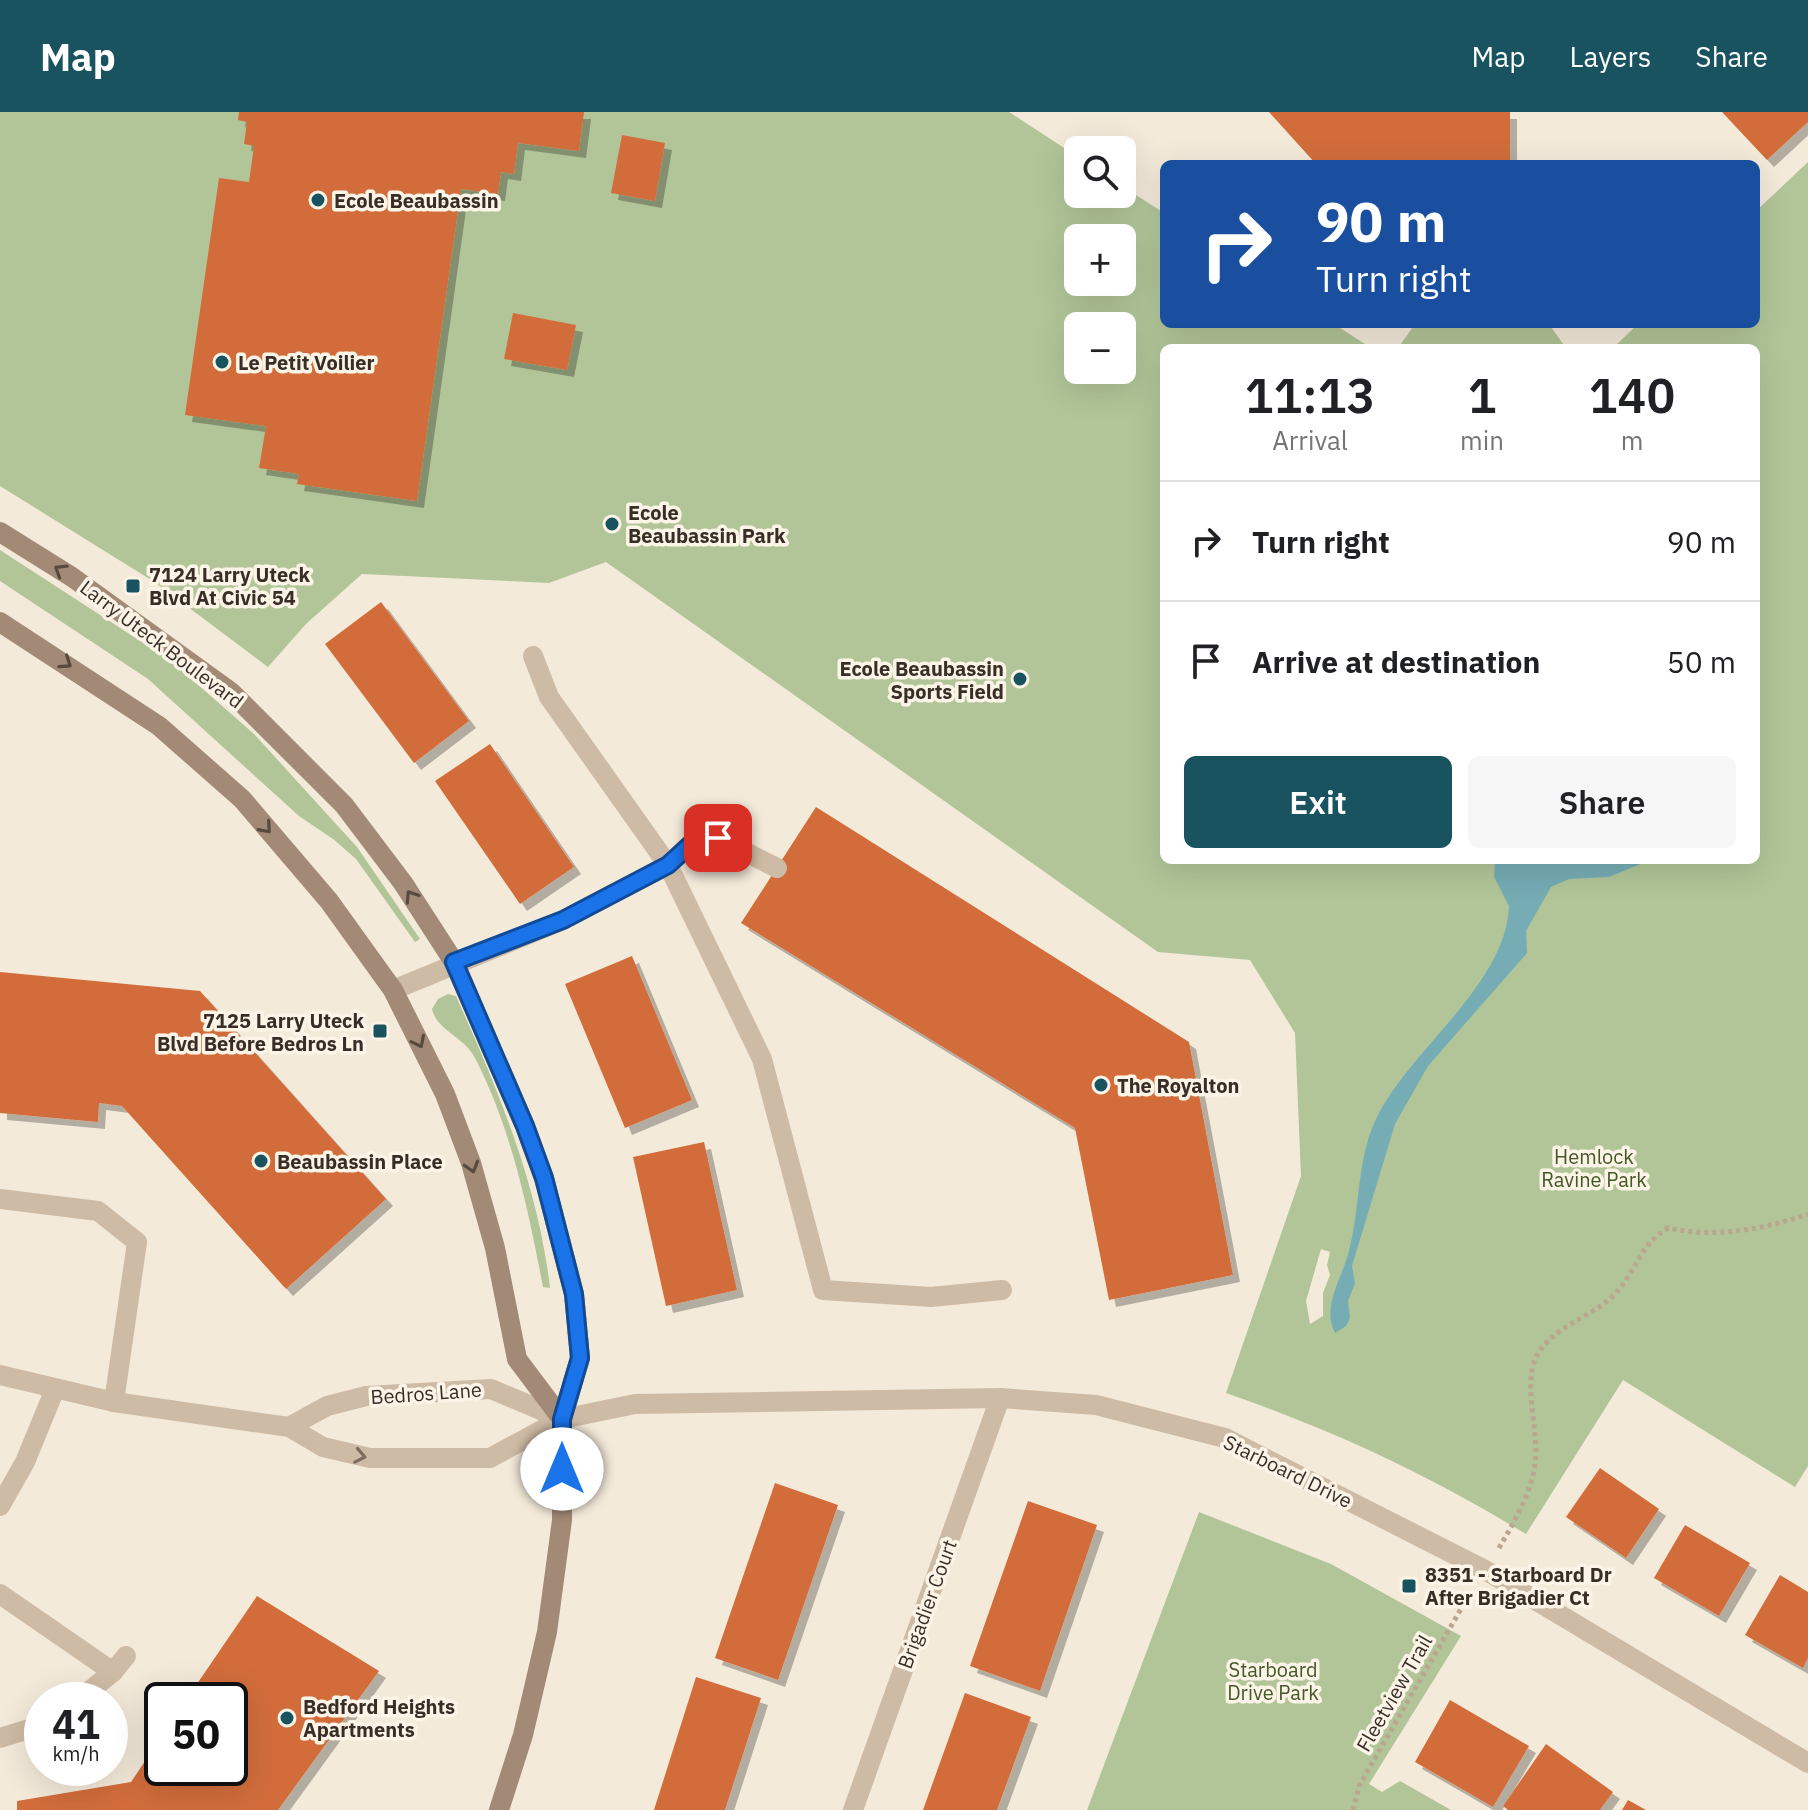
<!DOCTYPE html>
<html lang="en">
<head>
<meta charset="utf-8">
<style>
	body { margin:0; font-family:"IBM Plex Sans",sans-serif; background:#f6f6f6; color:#202124; height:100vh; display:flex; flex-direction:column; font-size:30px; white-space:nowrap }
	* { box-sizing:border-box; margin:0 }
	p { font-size:26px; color:#757577 }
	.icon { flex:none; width:44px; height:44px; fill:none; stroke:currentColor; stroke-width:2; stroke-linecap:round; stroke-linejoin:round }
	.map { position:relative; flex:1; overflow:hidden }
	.drawer { position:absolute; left:1160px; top:232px; width:600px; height:520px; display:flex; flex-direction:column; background:#fff; border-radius:12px; box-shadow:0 8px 32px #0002 }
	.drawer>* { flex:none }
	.hud { position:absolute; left:1160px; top:48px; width:600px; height:168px; border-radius:12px; box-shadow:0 8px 32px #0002; background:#1a4fa0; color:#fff; overflow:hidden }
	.controls { position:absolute; left:1064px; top:24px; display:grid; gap:16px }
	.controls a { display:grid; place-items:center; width:72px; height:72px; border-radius:12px; background:#fff; box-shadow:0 8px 32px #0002; font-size:40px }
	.speed { position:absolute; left:24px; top:1570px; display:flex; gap:16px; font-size:40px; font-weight:700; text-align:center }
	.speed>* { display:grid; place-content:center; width:104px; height:104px; border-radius:50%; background:#fff; box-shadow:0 8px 32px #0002; line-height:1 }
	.speed small { font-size:20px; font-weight:400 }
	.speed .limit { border:4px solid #111; border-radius:12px; background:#fff; color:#111 }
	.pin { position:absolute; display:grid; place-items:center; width:68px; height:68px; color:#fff; margin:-34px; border-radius:16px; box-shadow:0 4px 12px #0006 }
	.me { position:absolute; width:88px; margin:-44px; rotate:0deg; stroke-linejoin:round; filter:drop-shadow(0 0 6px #0008) }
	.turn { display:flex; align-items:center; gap:28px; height:168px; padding:0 24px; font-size:36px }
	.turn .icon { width:104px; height:104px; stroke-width:2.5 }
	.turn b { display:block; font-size:56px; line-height:68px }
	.eta { display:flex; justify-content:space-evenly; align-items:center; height:136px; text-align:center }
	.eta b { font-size:48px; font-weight:600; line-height:56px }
	.cta { display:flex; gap:16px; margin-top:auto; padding:16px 24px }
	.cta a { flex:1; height:92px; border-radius:12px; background:#18535f; color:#fff; font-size:32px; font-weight:600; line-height:92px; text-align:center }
	.cta a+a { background:#f6f6f6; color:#202124 }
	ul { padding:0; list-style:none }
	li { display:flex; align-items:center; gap:24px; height:120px; padding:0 24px; border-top:2px solid #e0e0e0 }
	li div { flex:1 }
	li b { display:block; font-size:30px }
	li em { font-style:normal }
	header { display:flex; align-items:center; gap:48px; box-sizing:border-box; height:112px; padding:0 40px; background:#18535f; color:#fff }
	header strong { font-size:38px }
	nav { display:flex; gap:44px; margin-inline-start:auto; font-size:28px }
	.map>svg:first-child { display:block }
	.green { fill:#b2c598; fill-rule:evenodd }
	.water { fill:#76acb4 }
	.building { fill:#d26d3a; filter:url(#shadow) }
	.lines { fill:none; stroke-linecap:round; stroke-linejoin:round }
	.path { stroke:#baa58f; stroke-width:5; stroke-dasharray:4 4; stroke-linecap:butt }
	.service { stroke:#cebba5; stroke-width:20 }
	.minor { stroke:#cebba5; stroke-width:20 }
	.tertiary { stroke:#cebba5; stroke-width:20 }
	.secondary { stroke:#a28a76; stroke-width:20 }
	.oneway { stroke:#584a3f }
	.oneway2 { stroke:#7c6d60 }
	.route-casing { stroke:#114b97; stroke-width:20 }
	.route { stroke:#1a73e8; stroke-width:14 }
	.poi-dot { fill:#18535f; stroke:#fbf4e7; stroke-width:3 }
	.labels { text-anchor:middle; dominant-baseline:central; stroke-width:7; stroke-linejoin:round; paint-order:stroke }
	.poi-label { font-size:20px; font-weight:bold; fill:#392e27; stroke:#fbf4e7; text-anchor:start }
	.street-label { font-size:20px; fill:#392e27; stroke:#fbf4e7 }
	.park-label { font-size:20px; fill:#435928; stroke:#fbf4e7 }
</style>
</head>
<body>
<header>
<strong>Map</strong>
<nav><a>Map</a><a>Layers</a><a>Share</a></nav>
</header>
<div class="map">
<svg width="1808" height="1698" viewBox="0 0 1808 1698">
	<defs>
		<filter id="shadow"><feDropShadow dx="7" dy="7" stdDeviation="0" flood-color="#0004"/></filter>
	</defs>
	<rect width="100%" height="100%" fill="#f4eada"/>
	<g class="green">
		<path d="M0,0H1009L1078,45V82H1122V74L1164,101V212H1334L1371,236H1164V748H1756V236H1613L1638,212H1756V99L1808,50V1354L1795,1375L1623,1268L1526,1422C1425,1361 1337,1320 1226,1281L1301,1064L1295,921L1250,848L1158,840L606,450L549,471L362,462L306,512L268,555L156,471L0,374ZM1078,126H1122V170H1078ZM1078,214H1122V258H1078ZM1321,1137L1330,1140L1327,1153L1330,1163L1323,1181V1204L1310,1212L1306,1189Z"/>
		<polygon points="1415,212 1549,212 1566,236 1398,236"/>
		<polygon points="0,438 171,549 254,622 357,735 420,827 415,830 356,747 333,727 299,704 148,567 0,469"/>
		<path d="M448,882L456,884C498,978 538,1072 550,1176L543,1175C528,1097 512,1018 475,946C465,925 437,919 432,897L438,887Z"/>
		<polygon points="1199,1400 1331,1452 1461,1524 1369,1672 1382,1680 1400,1669 1451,1698 1087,1698"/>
	</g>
	<path class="water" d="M1650,748L1609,765L1569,767L1551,775L1526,819L1527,841L1428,954L1395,1012L1352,1154L1355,1171L1348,1189L1350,1206L1346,1214L1335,1221C1321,1195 1343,1164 1349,1139C1361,1094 1356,1045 1378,1003C1412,936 1506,872 1509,794L1494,765L1495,749Z"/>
	<g class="building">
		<polygon points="239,0 584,0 579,39 518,31 514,62 501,60 498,82 461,77 417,389 297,372 299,362 259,356 266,314 185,303 219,66 249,70 254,34 244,32 247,10 238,8"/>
		<polygon points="1269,0 1510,0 1510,52 1316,52"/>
		<polygon points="1722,0 1808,0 1808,10 1767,48"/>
		<polygon points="622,23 665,31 655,89 611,81"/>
		<polygon points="513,201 576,213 567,258 504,247"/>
		<polygon points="381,490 469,609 414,651 325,532"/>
		<polygon points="490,632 574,755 520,792 435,669"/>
		<polygon points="816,695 1189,930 1233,1163 1109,1188 1075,1016 741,811"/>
		<polygon points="632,844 692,988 625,1016 565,872"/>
		<polygon points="0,860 200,879 386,1087 286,1177 122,994 99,991 98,1010 0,1001"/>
		<polygon points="704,1030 737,1178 666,1194 633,1045"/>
		<polygon points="1600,1356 1659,1397 1626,1446 1566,1405"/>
		<polygon points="775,1371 838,1393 778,1568 715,1546"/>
		<polygon points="1028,1389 1097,1413 1040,1579 970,1554"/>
		<polygon points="1685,1413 1750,1451 1719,1504 1654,1466"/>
		<polygon points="1780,1463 1808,1480 1808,1546 1803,1556 1745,1523"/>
		<polygon points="257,1484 379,1559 278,1698 17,1698 17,1689 131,1670 162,1624 162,1656 230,1656 230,1588 186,1588"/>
		<polygon points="696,1565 761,1586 725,1698 654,1698"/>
		<polygon points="965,1581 1031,1605 997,1698 923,1698"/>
		<polygon points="1450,1588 1529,1634 1493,1695 1415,1650"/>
		<polygon points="1546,1632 1613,1680 1600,1698 1508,1698 1503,1694"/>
		<polygon points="1628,1688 1646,1698 1622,1698"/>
	</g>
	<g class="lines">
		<g class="path">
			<path d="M1499,1436C1513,1412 1529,1385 1534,1358C1543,1319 1515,1264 1545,1232C1564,1211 1596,1202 1615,1182C1636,1160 1640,1132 1668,1116C1715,1126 1762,1118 1808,1102"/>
			<polyline points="1353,1698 1359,1674 1469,1483"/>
		</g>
		<g class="service">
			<polyline points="533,544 549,585 668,753 762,947 823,1178 931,1185 1002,1178"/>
			<polyline points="393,878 563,808 668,753 692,731 718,726 777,756"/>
			<polyline points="0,1087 98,1099 137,1130 114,1290"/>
			<polyline points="0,1394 25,1350 55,1277"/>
			<polyline points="0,1482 113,1560"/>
			<polyline points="78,1588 113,1560 126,1544"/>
			<polyline points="0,1626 42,1613"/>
		</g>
		<g class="minor">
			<polyline points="0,1263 114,1290 289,1315 323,1335 370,1346 490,1346 562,1307"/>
			<polyline points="289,1315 327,1294 366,1284 491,1277 562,1307"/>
			<polyline points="853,1698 1000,1286"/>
		</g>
		<polyline class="tertiary" points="562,1307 635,1292 1000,1286 1096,1293 1225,1326 1485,1458 1808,1651"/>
		<g class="secondary">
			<polyline points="0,420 72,465 231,580 344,693 403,771 454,850 525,1014 544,1066 574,1182 580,1246 562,1307 562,1408 547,1520 523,1623 499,1698"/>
			<polyline points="0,510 159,614 242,687 329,789 393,878 445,982 471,1051 495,1136 517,1247 562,1307"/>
		</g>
	</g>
	<defs><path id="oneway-chevron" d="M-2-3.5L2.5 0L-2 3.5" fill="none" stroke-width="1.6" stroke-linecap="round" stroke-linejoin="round" transform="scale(2)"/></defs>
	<g class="oneway">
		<use href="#oneway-chevron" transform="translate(60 458) rotate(-148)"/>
		<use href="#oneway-chevron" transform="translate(66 551) rotate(34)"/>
		<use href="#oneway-chevron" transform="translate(266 716) rotate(49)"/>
		<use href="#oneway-chevron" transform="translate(411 784) rotate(-123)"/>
		<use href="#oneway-chevron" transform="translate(419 930) rotate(63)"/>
		<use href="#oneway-chevron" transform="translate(472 1055) rotate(73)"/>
	</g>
	<use class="oneway2" href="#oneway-chevron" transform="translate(360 1344) rotate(11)"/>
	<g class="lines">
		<defs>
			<polyline id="route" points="562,1357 562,1307 580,1246 574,1182 544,1066 525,1014 454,850 563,808 668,753 692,731 718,726"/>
		</defs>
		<use href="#route" class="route-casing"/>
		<use href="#route" class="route"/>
	</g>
	<g class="poi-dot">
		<circle cx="318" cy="88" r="8"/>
		<circle cx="222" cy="250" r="8"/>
		<circle cx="612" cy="412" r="8"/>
		<rect x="125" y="466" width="16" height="16" rx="4"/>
		<circle cx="1020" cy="567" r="8"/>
		<rect x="372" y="911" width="16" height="16" rx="4"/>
		<circle cx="1101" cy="973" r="8"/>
		<circle cx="261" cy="1049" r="8"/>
		<rect x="1401" y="1466" width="16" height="16" rx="4"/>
		<circle cx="287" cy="1606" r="8"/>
	</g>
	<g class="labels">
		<g class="poi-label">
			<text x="334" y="88">Ecole Beaubassin</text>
			<text x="238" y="250">Le Petit Voilier</text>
			<text x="628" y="400">Ecole<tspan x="628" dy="23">Beaubassin Park</tspan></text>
			<text x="149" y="462">7124 Larry Uteck<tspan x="149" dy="23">Blvd At Civic 54</tspan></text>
			<text x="1004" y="556" text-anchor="end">Ecole Beaubassin<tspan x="1004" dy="23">Sports Field</tspan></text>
			<text x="364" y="908" text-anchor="end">7125 Larry Uteck<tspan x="364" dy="23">Blvd Before Bedros Ln</tspan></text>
			<text x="1117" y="973">The Royalton</text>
			<text x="277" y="1049">Beaubassin Place</text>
			<text x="1425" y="1462">8351 - Starboard Dr<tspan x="1425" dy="23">After Brigadier Ct</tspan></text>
			<text x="303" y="1594">Bedford Heights<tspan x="303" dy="23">Apartments</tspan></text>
		</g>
		<g class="street-label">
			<text transform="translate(162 532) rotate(37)">Larry Uteck Boulevard</text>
			<text transform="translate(426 1281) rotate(-4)">Bedros Lane</text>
			<text transform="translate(1288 1359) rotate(26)">Starboard Drive</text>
			<text transform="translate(927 1492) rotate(-70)">Brigadier Court</text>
			<text transform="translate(1394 1581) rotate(-60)">Fleetview Trail</text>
		</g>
		<g class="park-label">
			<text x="1594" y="1044">Hemlock<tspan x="1594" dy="23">Ravine Park</tspan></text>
			<text x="1273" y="1557">Starboard<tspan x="1273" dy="23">Drive Park</tspan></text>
		</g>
	</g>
</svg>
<div class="controls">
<a><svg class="icon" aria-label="search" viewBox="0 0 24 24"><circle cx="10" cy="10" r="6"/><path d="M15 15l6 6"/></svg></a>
<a>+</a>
<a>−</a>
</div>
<div class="speed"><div>41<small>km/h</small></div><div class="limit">50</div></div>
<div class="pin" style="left:718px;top:726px;background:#d93025"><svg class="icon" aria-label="arrive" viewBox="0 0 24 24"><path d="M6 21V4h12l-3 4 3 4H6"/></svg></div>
<svg class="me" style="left:562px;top:1357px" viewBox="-20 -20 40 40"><circle r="19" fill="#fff"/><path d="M0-13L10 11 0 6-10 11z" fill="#1a73e8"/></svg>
<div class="hud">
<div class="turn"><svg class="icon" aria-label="right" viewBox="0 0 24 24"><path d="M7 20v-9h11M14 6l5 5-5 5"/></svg><div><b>90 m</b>Turn right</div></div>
</div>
<section class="drawer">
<div class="eta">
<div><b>11:13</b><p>Arrival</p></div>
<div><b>1</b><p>min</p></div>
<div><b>140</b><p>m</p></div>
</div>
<ul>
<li><svg class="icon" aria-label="right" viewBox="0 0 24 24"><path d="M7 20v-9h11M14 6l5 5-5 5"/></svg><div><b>Turn right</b></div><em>90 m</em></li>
<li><svg class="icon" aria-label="arrive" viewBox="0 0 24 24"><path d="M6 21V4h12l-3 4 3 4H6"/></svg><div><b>Arrive at destination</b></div><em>50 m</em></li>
</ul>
<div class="cta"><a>Exit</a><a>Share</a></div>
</section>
</div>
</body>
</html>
